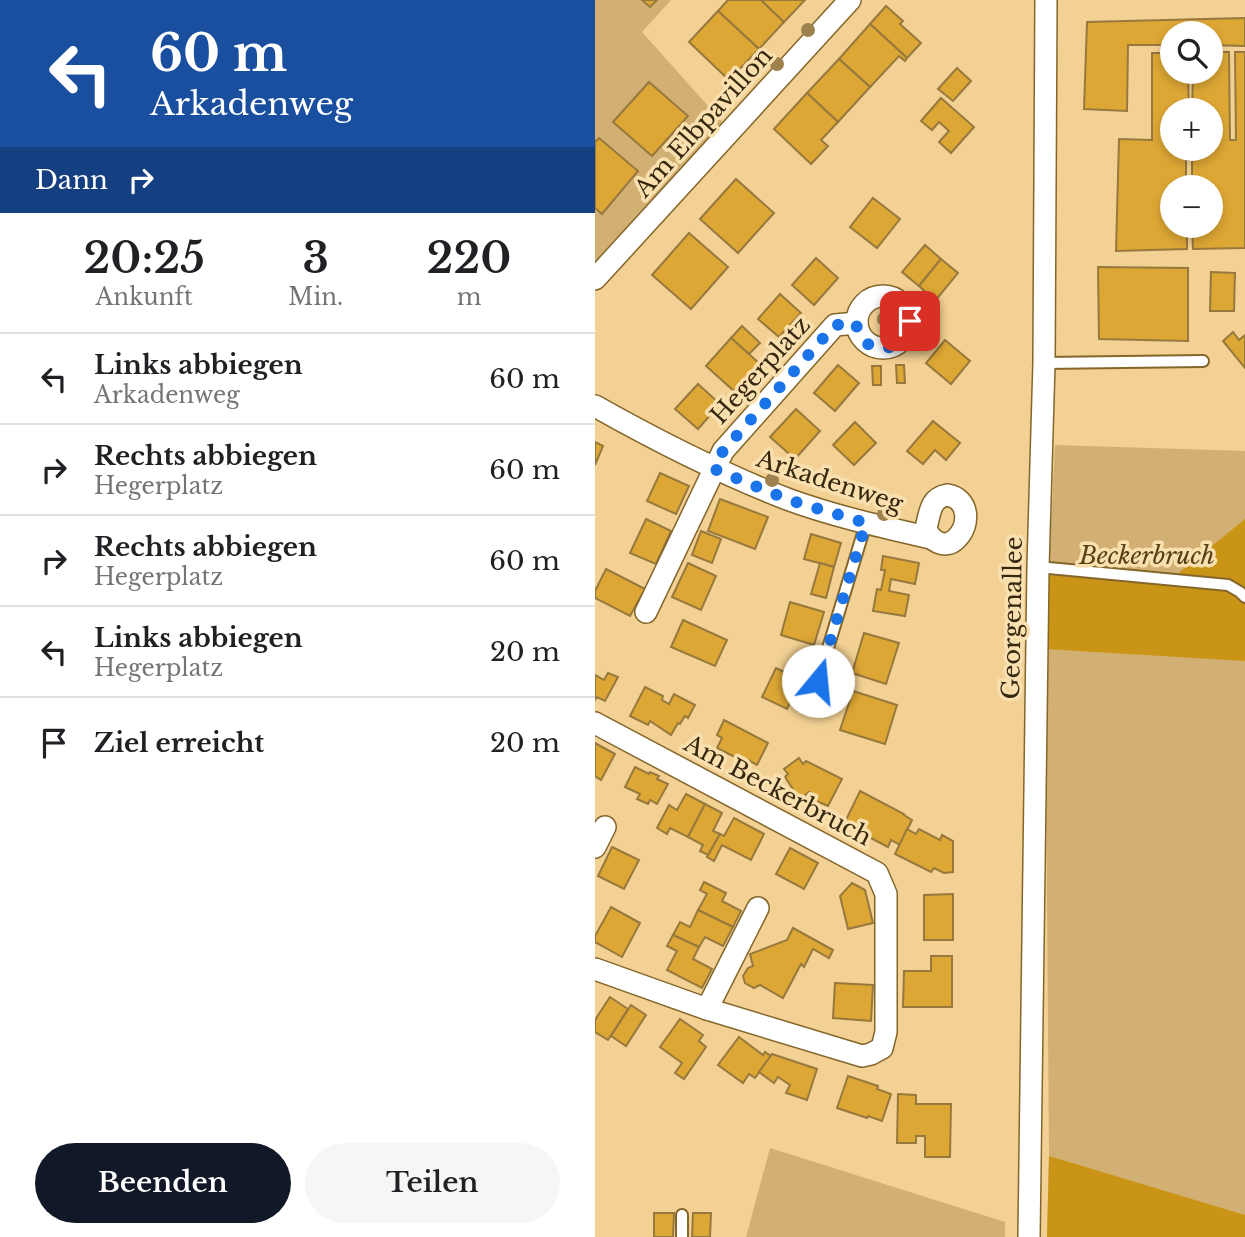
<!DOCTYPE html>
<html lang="de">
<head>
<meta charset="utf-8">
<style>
	body { margin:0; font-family:"Libre Baskerville",serif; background:#f6f6f6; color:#202124; height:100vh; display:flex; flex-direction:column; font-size:26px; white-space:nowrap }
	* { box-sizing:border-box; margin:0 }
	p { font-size:23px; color:#757577 }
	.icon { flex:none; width:38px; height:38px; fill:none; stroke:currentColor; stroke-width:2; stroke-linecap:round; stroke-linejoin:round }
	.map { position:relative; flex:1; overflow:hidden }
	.details { display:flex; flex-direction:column; background:#fff; width:595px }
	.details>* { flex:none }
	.top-card { background:#1a4fa0; color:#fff; overflow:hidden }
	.tools { position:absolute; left:565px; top:21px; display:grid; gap:14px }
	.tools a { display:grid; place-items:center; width:63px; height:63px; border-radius:50%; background:#fff; box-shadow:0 4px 10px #0003; font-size:35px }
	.pin { position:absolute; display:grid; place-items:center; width:60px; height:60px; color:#fff; margin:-30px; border-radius:14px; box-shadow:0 4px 10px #0006 }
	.me { position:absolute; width:77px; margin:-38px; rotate:17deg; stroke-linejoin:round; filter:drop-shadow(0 0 5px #0008) }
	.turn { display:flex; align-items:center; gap:24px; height:147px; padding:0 35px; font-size:32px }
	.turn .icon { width:91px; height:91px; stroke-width:2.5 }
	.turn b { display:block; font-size:49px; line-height:60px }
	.then { display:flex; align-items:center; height:66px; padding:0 35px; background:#0003; gap:14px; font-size:26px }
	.eta { display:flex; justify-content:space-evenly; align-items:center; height:119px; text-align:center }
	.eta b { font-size:42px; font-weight:600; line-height:49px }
	.cta { display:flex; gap:14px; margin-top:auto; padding:14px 35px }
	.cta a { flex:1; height:80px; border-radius:42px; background:#111827; color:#fff; font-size:28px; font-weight:600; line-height:80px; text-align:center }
	.cta a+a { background:#f6f6f6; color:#202124 }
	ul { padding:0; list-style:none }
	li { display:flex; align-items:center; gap:21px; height:91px; padding:0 35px; border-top:2px solid #e0e0e0 }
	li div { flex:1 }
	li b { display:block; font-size:26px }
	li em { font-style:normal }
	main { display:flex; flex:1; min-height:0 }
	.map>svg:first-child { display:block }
	.green { fill:#d2b073 }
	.forest { fill:#ca9416 }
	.building { fill:#dda735; stroke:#97783d; stroke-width:2 }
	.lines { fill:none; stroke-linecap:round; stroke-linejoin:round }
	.service-casing { stroke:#84662a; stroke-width:14 }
	.minor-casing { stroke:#84662a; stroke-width:24 }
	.service { stroke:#fff; stroke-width:10 }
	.minor { stroke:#fff; stroke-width:21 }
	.tree { fill:#9e824e }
	.route { stroke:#1a73e8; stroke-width:12; stroke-dasharray:0 21.6 }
	.labels { text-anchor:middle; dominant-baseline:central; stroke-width:7; stroke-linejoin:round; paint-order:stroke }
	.street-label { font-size:24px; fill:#35280f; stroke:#fadfaf }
	.park-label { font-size:24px; font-style:italic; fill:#584215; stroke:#fadfaf }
</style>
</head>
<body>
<main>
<section class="details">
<div class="top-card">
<div class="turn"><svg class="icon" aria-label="left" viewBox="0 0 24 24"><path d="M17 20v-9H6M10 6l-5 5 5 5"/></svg><div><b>60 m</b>Arkadenweg</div></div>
<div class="then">Dann<svg class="icon" aria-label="right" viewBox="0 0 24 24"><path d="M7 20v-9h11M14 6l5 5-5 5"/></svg></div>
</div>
<div class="eta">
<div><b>20:25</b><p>Ankunft</p></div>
<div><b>3</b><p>Min.</p></div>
<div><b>220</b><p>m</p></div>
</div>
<ul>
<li><svg class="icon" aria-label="left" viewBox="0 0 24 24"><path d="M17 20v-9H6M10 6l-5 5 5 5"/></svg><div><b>Links abbiegen</b><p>Arkadenweg</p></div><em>60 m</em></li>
<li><svg class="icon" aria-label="right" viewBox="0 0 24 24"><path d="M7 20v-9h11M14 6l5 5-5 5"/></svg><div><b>Rechts abbiegen</b><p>Hegerplatz</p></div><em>60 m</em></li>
<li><svg class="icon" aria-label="right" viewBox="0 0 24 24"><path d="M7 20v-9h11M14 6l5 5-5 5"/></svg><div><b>Rechts abbiegen</b><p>Hegerplatz</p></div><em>60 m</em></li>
<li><svg class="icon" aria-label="left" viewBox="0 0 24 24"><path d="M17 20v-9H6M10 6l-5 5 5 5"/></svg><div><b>Links abbiegen</b><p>Hegerplatz</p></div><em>20 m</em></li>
<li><svg class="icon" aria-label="arrive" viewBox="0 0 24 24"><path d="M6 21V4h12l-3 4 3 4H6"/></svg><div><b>Ziel erreicht</b></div><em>20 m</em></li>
</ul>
<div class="cta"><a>Beenden</a><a>Teilen</a></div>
</section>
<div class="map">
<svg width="650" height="1237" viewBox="0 0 650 1237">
	<rect width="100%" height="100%" fill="#f3d194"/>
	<g class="green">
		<polygon points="0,0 76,0 47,32 138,134 0,288"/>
		<polygon points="460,445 650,451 650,1237 452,1237 454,1156 450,649"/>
		<polygon points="175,1148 410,1222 410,1237 151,1237"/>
	</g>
	<g class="forest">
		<polygon points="650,519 650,661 450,649 453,575 577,585 586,571"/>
		<polygon points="454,1156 650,1215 650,1237 452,1237"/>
	</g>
	<g class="building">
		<polygon points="47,0 62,0 55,7"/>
		<polygon points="133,0 166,0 189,22 164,49 123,11"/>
		<polygon points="166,0 210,0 189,22"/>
		<polygon points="291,6 308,21 305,24 326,43 312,58 275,24"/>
		<polygon points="123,11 164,49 134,80 94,42"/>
		<polygon points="650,18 650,46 616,45 616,33 578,33 578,45 533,45 532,111 489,109 492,22"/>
		<polygon points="275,24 312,58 310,61 304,56 275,87 244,59"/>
		<polygon points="616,52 634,52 635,140 641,140 640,52 650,52 650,248 598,249 597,226 616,226 616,187 597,187 597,160 591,160 591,187 578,187 578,226 592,226 592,249 521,251 524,139 557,140 557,53 578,53 578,72 593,72 594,110 578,110 578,149 616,149 616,110 597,110 598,72 616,72"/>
		<polygon points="244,59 275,87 243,122 212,93"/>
		<polygon points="362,68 376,81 358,101 343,89"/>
		<polygon points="54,82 93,116 57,156 18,122"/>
		<polygon points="212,93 243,122 226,140 233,146 216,164 179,129"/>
		<polygon points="346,98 379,127 356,153 344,142 354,131 344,122 337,130 326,121"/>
		<polygon points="4,138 43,171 7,214 0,208 0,142"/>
		<polygon points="141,179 179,213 143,253 105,219"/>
		<polygon points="278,198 305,219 282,248 255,227"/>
		<polygon points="94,233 133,267 96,309 57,275"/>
		<polygon points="330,245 346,259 324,286 307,272"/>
		<polygon points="221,258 243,278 219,305 197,285"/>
		<polygon points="346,259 363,273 340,301 324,286"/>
		<polygon points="503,267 593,268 593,341 504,339"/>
		<polygon points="616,272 640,273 639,311 615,311"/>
		<polygon points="185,294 206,313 184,337 163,319"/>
		<polygon points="147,326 165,343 154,354 136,338"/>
		<polygon points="638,332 644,340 650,335 650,368 628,341"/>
		<polygon points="136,338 164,363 139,391 111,366"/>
		<polygon points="350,340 375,361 356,384 331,363"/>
		<polygon points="243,365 264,383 240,411 219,393"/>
		<polygon points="301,365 309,365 310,383 302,383"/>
		<polygon points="277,366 286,366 286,385 278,385"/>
		<polygon points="103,384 125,404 103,429 80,409"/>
		<polygon points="201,409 225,431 200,459 175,437"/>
		<polygon points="338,421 365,443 351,460 340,450 328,464 312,451"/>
		<polygon points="260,422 281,443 259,465 238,445"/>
		<polygon points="0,442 8,446 0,465"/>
		<polygon points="65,473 94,486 81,514 52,501"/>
		<polygon points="125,499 173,517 160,549 113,531"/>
		<polygon points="51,519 76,531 61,564 35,553"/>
		<polygon points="106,531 126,539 117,563 97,555"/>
		<polygon points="216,534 246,543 239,567 209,559"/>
		<polygon points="288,556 324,563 320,584 296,579 294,591 314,595 310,616 278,611 282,589 286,590 290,570 286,570"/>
		<polygon points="93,563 121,576 106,610 77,597"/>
		<polygon points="225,563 239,567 231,598 216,594"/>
		<polygon points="11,569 50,589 35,616 0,598 0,591"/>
		<polygon points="195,602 229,612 219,645 186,635"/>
		<polygon points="88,620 132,640 120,666 76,647"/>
		<polygon points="269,633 304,643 291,684 257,673"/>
		<polygon points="181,668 206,680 192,709 167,697"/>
		<polygon points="13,673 23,677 10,701 2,697 0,700 0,675 9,680"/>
		<polygon points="50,687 68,696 67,700 74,704 79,694 100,705 93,718 90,716 85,724 83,723 76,735 55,721 53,725 35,716"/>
		<polygon points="258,691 302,705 290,744 245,730"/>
		<polygon points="129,720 173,743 162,765 151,759 150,762 122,748 127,738 122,735"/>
		<polygon points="0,743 20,754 6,780 0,776"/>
		<polygon points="204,758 208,764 211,761 247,779 233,806 221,801 223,797 214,792 205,800 190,777 193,774 189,769"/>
		<polygon points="40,767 54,774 55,772 64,776 62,779 73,784 62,804 55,800 53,804 42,799 45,794 30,787"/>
		<polygon points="265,791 309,814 309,815 317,820 305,845 296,840 293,847 249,824"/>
		<polygon points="91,794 110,804 93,837 75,828 72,834 62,828 74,805 82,810"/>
		<polygon points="110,804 127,813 118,831 125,834 113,855 105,851 108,845 93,837"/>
		<polygon points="139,818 169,834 156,860 127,845 119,861 112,857 125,834 129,836"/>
		<polygon points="312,829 321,834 324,829 345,840 347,835 358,841 358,872 349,873 339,868 336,872 300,854"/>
		<polygon points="17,847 44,860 29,889 3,876"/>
		<polygon points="195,848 223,863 209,889 181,874"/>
		<polygon points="109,882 131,893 127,901 146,911 138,927 103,910 112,894 105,890"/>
		<polygon points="257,883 270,890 278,923 253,929 245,896"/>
		<polygon points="358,894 358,940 329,940 329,895"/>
		<polygon points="16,907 45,923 27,957 0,942 0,936"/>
		<polygon points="103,910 138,927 128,946 110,937 104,947 78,935 85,922 95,927"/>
		<polygon points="198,928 238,950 234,958 218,949 209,967 206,964 188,998 165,985 159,988 150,983 148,976 153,968 158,966 155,954 192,940"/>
		<polygon points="78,935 104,947 98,959 117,969 107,988 72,970 82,951 72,946"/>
		<polygon points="336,956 357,956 357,1007 308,1007 309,971 336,971"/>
		<polygon points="240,983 278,985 276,1021 238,1018"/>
		<polygon points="15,997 33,1009 13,1040 0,1032 0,1020"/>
		<polygon points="36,1005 51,1015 31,1046 16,1036"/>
		<polygon points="85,1019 108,1035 104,1041 111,1047 89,1079 80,1073 87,1063 65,1047"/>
		<polygon points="144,1037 168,1055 170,1052 176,1056 160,1078 154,1074 148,1083 123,1065"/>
		<polygon points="177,1054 222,1069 212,1100 191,1093 195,1085 183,1077 179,1083 164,1072"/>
		<polygon points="253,1076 283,1086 282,1089 296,1094 287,1121 273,1116 272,1118 242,1108"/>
		<polygon points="303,1094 321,1095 321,1104 356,1104 355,1157 330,1157 330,1136 321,1136 321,1143 302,1143"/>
		<polygon points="59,1213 79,1213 78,1237 59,1237"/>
		<polygon points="98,1213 116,1213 115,1237 97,1237"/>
	</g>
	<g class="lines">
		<defs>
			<g id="service">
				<polyline points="449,363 608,361"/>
				<polyline points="443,567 633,585 645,592 650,597"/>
				<polyline points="223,681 271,523"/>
				<polyline points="87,1237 87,1215"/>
			</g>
			<g id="minor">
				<polyline points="0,279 255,0"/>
				<circle cx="288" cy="322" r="26"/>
				<path d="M0,406C62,441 125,473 192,499C238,516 288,527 336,538"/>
				<path d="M352,495C374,498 376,525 361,539C350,550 335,541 331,528C335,513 335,498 352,495Z"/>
				<polyline points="51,612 128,451 240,325 262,323"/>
				<polyline points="0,723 282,873 291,894 291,1032 287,1048 276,1054 267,1056 112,1009 0,969"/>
				<polyline points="0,847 10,827"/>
				<polyline points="112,1009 163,908"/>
				<polyline points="434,1237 443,567 449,363 451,0"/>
			</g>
		</defs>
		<use href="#service" class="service-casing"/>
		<use href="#minor" class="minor-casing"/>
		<use href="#service" class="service"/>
		<use href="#minor" class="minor"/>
	</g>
	<g class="tree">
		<circle cx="213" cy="30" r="7"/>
		<circle cx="182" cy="64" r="7"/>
		<circle cx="289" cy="319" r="7"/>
		<circle cx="177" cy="480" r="7"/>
		<circle cx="289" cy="514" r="7"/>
	</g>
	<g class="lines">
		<path class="route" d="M223,681L271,523L194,500L119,469L128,451L240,325L261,323C266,357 308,357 315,321"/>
	</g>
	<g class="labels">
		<g class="street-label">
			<text transform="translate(108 122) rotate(-48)">Am Elbpavillon</text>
			<text transform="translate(165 370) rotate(-48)">Hegerplatz</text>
			<text transform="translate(235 481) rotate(18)">Arkadenweg</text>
			<text transform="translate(417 618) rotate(-89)">Georgenallee</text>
			<text transform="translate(183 790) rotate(28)">Am Beckerbruch</text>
		</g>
		<g class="park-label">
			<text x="552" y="555">Beckerbruch</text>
		</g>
	</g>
</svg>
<div class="tools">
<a><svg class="icon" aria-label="search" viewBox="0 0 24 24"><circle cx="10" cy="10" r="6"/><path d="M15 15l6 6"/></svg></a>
<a>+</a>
<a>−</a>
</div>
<div class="pin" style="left:315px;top:321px;background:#d93025"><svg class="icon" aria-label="arrive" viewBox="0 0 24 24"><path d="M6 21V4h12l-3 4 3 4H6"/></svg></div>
<svg class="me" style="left:223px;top:681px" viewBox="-20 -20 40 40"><circle r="19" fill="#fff"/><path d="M0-13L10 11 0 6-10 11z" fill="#1a73e8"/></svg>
</div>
</main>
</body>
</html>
